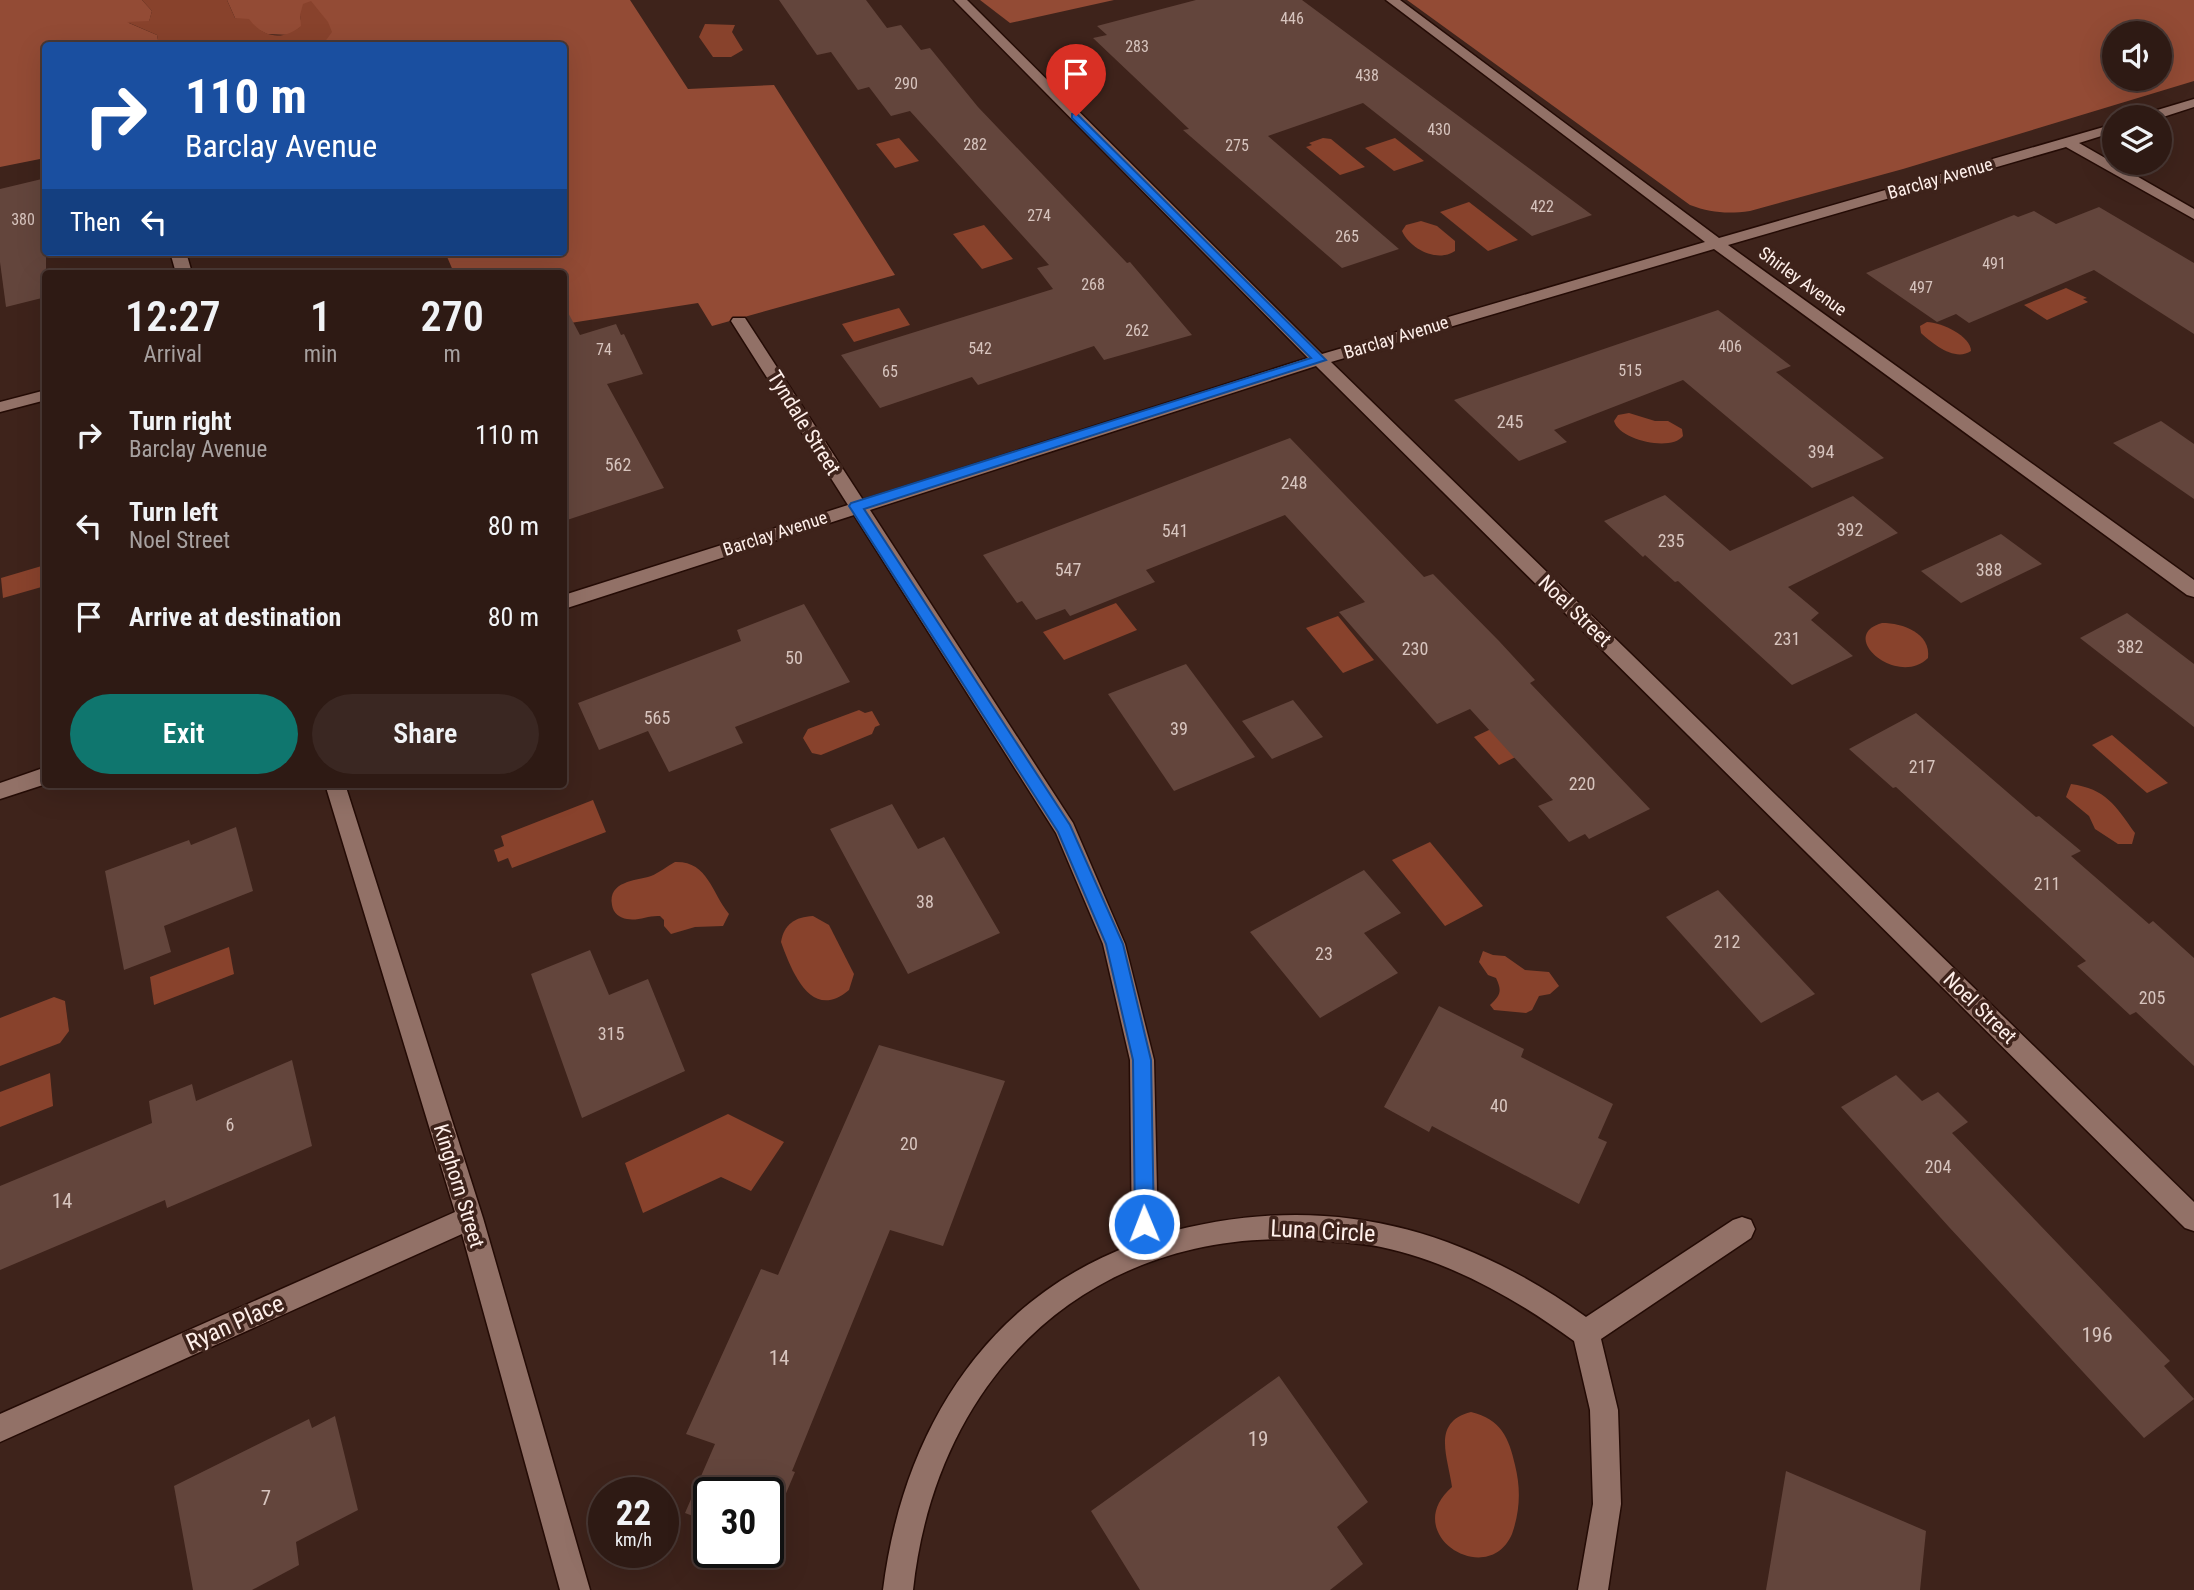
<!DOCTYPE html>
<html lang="en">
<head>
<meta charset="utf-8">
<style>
	body { margin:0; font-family:"Roboto Condensed",sans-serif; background:#3a2722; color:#f1f3f6; height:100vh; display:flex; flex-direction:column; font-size:26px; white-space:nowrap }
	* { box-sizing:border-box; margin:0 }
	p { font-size:23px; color:#a7a1a0 }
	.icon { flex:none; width:38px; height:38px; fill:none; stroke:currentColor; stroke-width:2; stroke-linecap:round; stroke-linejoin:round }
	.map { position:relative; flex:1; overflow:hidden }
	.panel { position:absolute; left:42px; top:270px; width:525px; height:518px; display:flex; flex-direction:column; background:#2e1a14; border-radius:7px; box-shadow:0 7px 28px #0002,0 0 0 2px #493834 }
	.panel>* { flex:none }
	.top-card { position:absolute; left:42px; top:42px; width:525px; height:214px; border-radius:7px; box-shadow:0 7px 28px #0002,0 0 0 2px #493834; background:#1a4fa0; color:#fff; overflow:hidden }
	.buttons { position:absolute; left:2102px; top:21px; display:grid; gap:14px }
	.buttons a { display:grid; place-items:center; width:70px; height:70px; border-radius:50%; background:#2e1a14; box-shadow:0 7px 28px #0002,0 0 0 2px #493834; font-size:35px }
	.speed { position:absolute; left:588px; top:1477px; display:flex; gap:14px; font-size:35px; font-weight:700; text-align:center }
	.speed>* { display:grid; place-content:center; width:91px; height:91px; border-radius:50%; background:#2e1a14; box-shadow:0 7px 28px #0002,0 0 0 2px #493834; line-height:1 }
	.speed small { font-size:18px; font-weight:400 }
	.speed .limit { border:4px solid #111; border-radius:10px; background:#fff; color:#111 }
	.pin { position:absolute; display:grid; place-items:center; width:60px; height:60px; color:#fff; margin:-72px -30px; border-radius:50% 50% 50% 0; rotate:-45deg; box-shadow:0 0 7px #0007 }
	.pin .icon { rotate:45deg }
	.me { position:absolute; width:77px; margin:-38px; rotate:359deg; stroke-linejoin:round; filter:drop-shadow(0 0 5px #0008) }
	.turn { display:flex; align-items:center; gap:24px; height:147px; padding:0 28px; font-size:32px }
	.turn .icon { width:91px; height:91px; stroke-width:2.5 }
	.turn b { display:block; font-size:49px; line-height:60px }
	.then { display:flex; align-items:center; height:66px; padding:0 28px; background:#0003; gap:14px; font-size:26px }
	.eta { display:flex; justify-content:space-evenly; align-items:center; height:119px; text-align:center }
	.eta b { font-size:42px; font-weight:600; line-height:49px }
	.action { display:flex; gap:14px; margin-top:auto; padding:14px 28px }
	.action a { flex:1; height:80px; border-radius:42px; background:#0f766e; color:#fff; font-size:28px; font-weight:600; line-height:80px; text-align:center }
	.action a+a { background:#3a2722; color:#f1f3f6 }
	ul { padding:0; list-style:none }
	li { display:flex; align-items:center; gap:21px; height:91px; padding:0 28px }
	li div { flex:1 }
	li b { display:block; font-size:26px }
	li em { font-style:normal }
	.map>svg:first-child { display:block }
	.forest { fill:#934b35; fill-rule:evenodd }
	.water { fill:#88422c }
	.building { fill:#63453c }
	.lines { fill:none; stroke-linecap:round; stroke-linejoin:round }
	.street-casing { stroke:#240b05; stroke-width:3 }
	.street { fill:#927167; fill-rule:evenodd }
	.route { fill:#1a73e8; stroke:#114b97; stroke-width:2 }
	.labels { text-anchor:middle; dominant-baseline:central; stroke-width:7; stroke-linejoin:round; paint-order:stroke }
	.far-number-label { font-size:16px; fill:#d7c4be }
	.far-street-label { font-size:18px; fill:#feefea; stroke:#3e231b }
	.number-label { font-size:18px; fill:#d7c4be }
	.street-label { font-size:21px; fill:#feefea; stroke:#3e231b }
	.near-number-label { font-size:21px; fill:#d7c4be }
	.near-street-label { font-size:24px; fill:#feefea; stroke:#3e231b }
</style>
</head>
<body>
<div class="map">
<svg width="2194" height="1590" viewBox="0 0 2194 1590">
	<rect width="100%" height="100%" fill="#3e231b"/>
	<g class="forest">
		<polygon points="0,0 142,0 152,11 149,22 129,23 157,35 159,45 46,46 45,158 0,167"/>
		<polygon points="227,0 630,0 688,89 774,85 895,275 712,326 698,303 564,324 564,273 454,273 445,252 564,252 564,46 325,45 300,15 302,26 290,35 267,34 235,18"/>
		<polygon points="980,0 1114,0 1010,23"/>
		<path d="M1407,0H2194V81L1903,169L1750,211C1728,214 1711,213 1690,205ZM2114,33H2160V79H2114Z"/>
	</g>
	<g class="water">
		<path d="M142,0H227L235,18L249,19C263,38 283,41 301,26L300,15L303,4L311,1L328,22L332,32L324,43L325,45H159L157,35L127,22L149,21L152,11Z"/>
		<polygon points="705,24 735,25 732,32 743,50 731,57 713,57 699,37"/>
		<polygon points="899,138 919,161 895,168 876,144"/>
		<polygon points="1323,138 1331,139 1365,167 1340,175 1306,147 1312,145 1309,143"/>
		<polygon points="1395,138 1424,161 1394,171 1365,148"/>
		<polygon points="1469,202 1518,240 1488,251 1440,212"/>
		<path d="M1421,221L1437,226L1455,241V251C1437,263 1410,249 1402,231L1406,225Z"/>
		<polygon points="984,225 1013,259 982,269 953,234"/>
		<polygon points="2066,288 2087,298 2083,299 2088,302 2047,320 2024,305"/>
		<polygon points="899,308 910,325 854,342 842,324"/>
		<path d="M1927,322C1941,322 1971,336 1971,351C1955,362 1933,344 1921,333L1920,326Z"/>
		<path d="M1629,413L1655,421H1668L1682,429L1683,436C1671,452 1619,440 1614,421L1618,415Z"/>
		<polygon points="45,565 45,586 3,598 1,578"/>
		<polygon points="1116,603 1137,630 1064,660 1043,632"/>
		<polygon points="1338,616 1374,660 1343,673 1306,628"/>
		<path d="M1882,623C1903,623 1931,633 1928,658C1898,688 1836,636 1882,623Z"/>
		<polygon points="859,710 865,713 872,711 880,725 875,727 872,734 821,755 812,753 803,738 808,729"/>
		<polygon points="1521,715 1547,742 1499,765 1474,737"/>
		<polygon points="2112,735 2168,783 2147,793 2092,745"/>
		<path d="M2071,784C2106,789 2115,805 2135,833L2132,844H2118L2095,829L2089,816L2066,797Z"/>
		<polygon points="593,800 606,832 512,868 508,858 498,862 494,850 504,846 501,836"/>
		<polygon points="1430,842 1483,906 1445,926 1392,860"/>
		<path d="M675,862C708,861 711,892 729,914L723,926L695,927L671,934L664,926V920L660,916C649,915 639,921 627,919C620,918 613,913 612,905C608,881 635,881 651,876C659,873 667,866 675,862Z"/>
		<path d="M813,916L829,925L854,974L849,990C811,1022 792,972 781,942C784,924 795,917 813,916Z"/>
		<polygon points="229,947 234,974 154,1005 150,977"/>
		<path d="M1483,951L1493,955L1505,956L1525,970L1549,972L1559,986L1550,994L1539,996L1532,1010L1526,1013L1494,1010L1490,1005C1501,995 1502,991 1496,978L1488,975L1479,962Z"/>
		<polygon points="54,997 65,1001 69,1031 60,1043 0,1066 0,1018"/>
		<polygon points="50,1073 53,1106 0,1127 0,1092"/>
		<polygon points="728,1114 784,1142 751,1191 721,1177 643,1213 625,1163"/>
		<path d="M1471,1412C1501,1419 1509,1438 1515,1465C1521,1489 1520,1511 1512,1534C1488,1590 1398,1534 1452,1487C1448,1457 1431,1422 1471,1412Z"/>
	</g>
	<g class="building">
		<polygon points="779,0 866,0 887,28 901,25 921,50 930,48 978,107 1127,263 1130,262 1192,335 1104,360 1094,346 978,385 972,377 880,408 841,355 1053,289 1037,268 1049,265 910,111 891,116 869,87 858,90 831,52 817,55"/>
		<polygon points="1196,0 1302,0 1592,215 1532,236 1363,103 1268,136 1399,249 1342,268 1183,130 1189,129 1093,38 1107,35 1097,26"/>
		<polygon points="46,178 46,297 6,307 0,262 0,189"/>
		<polygon points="2099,207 2194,263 2194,334 2094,270 1969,323 1956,314 1937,322 1866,273 2014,215 2018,217 2034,211 2056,224"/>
		<polygon points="564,305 580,335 616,324 621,335 624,334 643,374 607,384 664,488 564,521"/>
		<polygon points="1718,310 1791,366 1776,372 1884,458 1812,488 1683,380 1554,430 1567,442 1519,461 1454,400"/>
		<polygon points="2161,421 2194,444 2194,499 2113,443"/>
		<polygon points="1290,438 1424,577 1433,574 1499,641 1535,680 1530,683 1650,809 1589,839 1585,834 1569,842 1538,806 1553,800 1470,709 1437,724 1339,612 1365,602 1285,515 1146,570 1155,582 1070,616 1065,609 1036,620 1022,601 1017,603 983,555"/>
		<polygon points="1665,495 1730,551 1853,496 1898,533 1788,587 1819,613 1811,620 1853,656 1792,685 1678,581 1675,582 1645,555 1643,557 1604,521"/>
		<polygon points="2001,534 2042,564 1961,603 1921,571"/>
		<polygon points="804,604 850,682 735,727 743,743 669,772 648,731 599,750 578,703 741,641 737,630"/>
		<polygon points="2127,613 2194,664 2194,727 2080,638"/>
		<polygon points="1186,664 1255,757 1174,791 1108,694"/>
		<polygon points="1293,700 1323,737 1272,759 1242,721"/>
		<polygon points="1916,713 2036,817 2039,816 2081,851 2071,856 2149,924 2153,921 2194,958 2194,1066 2136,1012 2130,1015 2077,966 2086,961 1896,787 1893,788 1849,749"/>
		<polygon points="892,804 918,849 944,837 1000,933 908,974 830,829"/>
		<polygon points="236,827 253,891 164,926 171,952 124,970 105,871 189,840 191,845"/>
		<polygon points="1364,870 1401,913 1364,933 1398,973 1320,1018 1250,932"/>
		<polygon points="1718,890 1815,994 1761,1023 1666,917"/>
		<polygon points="590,950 609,995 648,979 685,1071 582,1118 531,974"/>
		<polygon points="1439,1006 1524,1049 1521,1057 1613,1104 1598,1138 1607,1142 1579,1204 1432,1126 1429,1132 1384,1107"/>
		<polygon points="879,1045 1005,1081 943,1246 890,1230 792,1471 795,1472 768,1536 768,1493 709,1493 709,1522 685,1513 715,1444 686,1434 761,1269 778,1275"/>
		<polygon points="292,1060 312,1146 167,1208 165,1200 0,1270 0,1186 152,1123 149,1101 192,1084 196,1101"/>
		<polygon points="1896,1075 1922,1101 1938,1092 1968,1122 1952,1133 2170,1361 2164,1366 2194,1399 2144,1438 1949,1227 1841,1107"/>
		<polygon points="1279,1376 1368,1502 1337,1527 1363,1564 1330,1590 1140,1590 1091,1511"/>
		<polygon points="335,1416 358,1510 296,1542 299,1565 252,1590 193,1590 174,1486 309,1419 312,1428"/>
		<polygon points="1786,1471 1926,1531 1920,1590 1766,1590"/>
	</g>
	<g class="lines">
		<defs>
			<g id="street">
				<path d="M954,0H967L1322,354L1705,242L1386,0H1400L1719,238L2114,124V132L2079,143L2194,209V219L2066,147L1728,245L2194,580V597L2187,595L1714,249L1331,362L2194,1202V1231L2185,1228L1316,366L870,510L1073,823L1125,944L1154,1060L1158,1235C1317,1190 1453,1222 1586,1317L1733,1220L1742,1217L1751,1220L1755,1229L1751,1238L1601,1339L1618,1410L1621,1504L1608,1590H1578L1593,1504L1590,1410L1574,1341C1516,1299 1452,1262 1381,1247C1358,1242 1335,1242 1312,1240C1091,1226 936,1375 913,1590H883C902,1436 982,1301 1132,1245L1130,1060L1103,944L1056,833L854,515L564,609V595L848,505L731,321L733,318H745L863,500L1308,358Z"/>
				<polygon points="2194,99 2194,107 2160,118 2142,117 2144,114"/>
				<polygon points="170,252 186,252 192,273 176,273"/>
				<polygon points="46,390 46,400 0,412 0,402"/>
				<polygon points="46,767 46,784 0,799 0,783"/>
				<polygon points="325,784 345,784 483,1218 590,1590 560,1590 462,1234 0,1442 0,1414 455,1212"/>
			</g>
		</defs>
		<use href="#street" class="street-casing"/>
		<use href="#street" class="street"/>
	</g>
	<polygon class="route" points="1076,113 1326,360 864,509 1070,825 1123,944 1151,1060 1154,1224 1151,1231 1144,1234 1138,1231 1135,1224 1133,1060 1106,944 1058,832 849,506 851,503 1311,358 1072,118 1072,114"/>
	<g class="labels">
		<g class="far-number-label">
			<text x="1292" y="18">446</text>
			<text x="1137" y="46">283</text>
			<text x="1367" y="75">438</text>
			<text x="906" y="83">290</text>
			<text x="1439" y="129">430</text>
			<text x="975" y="144">282</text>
			<text x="1237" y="145">275</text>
			<text x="1542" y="206">422</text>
			<text x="1039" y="215">274</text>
			<text x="23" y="219">380</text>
			<text x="1347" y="236">265</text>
			<text x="1994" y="263">491</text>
			<text x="1093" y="284">268</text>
			<text x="1921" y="287">497</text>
			<text x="1137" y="330">262</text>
			<text x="1730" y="346">406</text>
			<text x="980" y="348">542</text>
			<text x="604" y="349">74</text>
			<text x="1630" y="370">515</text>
			<text x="890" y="371">65</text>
		</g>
		<g class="far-street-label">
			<text transform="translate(1940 178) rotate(-16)">Barclay Avenue</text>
			<text transform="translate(1803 281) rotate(36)">Shirley Avenue</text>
			<text transform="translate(1396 337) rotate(-17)">Barclay Avenue</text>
			<text transform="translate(775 533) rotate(-18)">Barclay Avenue</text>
		</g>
		<g class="number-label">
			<text x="1510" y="421">245</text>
			<text x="1821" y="451">394</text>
			<text x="618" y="464">562</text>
			<text x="1294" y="482">248</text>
			<text x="1850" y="529">392</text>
			<text x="1175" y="530">541</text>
			<text x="1671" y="540">235</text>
			<text x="1068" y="569">547</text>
			<text x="1989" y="569">388</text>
			<text x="1787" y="638">231</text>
			<text x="2130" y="646">382</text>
			<text x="1415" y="648">230</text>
			<text x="794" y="657">50</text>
			<text x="657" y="717">565</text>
			<text x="1179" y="728">39</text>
			<text x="1922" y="766">217</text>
			<text x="1582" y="783">220</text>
			<text x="2047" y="883">211</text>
			<text x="925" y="901">38</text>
			<text x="1727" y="941">212</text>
			<text x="1324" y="953">23</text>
			<text x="2152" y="997">205</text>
			<text x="611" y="1033">315</text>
			<text x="1499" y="1105">40</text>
			<text x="230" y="1124">6</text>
			<text x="909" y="1143">20</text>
			<text x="1938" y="1166">204</text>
		</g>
		<g class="street-label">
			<text transform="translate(804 423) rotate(58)">Tyndale Street</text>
			<text transform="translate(1575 611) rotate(44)">Noel Street</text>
			<text transform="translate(1980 1008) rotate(44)">Noel Street</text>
			<text transform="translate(459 1186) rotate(73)">Kinghorn Street</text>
		</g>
		<g class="near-number-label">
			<text x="62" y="1201">14</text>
			<text x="2097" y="1335">196</text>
			<text x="779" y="1358">14</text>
			<text x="1258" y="1439">19</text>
			<text x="266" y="1498">7</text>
		</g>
		<g class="near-street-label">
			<text transform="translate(1323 1231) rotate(3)">Luna Circle</text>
			<text transform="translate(235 1323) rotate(-24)">Ryan Place</text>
		</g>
	</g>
</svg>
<div class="buttons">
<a><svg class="icon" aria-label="sound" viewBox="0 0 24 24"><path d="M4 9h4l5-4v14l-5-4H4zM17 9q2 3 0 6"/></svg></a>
<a><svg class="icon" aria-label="layers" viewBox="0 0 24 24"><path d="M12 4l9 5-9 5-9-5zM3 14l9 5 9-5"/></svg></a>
</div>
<div class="speed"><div>22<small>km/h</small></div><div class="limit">30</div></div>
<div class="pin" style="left:1076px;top:116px;background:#d93025"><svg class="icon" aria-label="arrive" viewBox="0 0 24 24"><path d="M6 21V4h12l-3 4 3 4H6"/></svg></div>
<svg class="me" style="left:1144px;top:1224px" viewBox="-20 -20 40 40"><circle r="17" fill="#1a73e8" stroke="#fff" stroke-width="3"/><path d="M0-11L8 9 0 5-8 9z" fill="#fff"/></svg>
<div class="top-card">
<div class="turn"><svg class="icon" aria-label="right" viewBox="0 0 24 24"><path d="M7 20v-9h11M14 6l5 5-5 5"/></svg><div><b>110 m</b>Barclay Avenue</div></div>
<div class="then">Then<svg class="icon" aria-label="left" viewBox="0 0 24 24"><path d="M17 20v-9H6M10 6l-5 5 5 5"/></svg></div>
</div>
<section class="panel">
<div class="eta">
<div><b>12:27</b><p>Arrival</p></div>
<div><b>1</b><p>min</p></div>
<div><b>270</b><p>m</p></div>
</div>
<ul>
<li><svg class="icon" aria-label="right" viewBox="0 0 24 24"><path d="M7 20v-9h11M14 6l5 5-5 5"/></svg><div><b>Turn right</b><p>Barclay Avenue</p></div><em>110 m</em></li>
<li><svg class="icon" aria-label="left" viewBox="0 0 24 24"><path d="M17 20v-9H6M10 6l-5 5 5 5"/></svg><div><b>Turn left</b><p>Noel Street</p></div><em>80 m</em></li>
<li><svg class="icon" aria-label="arrive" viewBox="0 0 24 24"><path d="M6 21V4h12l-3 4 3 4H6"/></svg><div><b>Arrive at destination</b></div><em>80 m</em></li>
</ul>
<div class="action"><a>Exit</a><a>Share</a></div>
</section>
</div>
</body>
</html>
